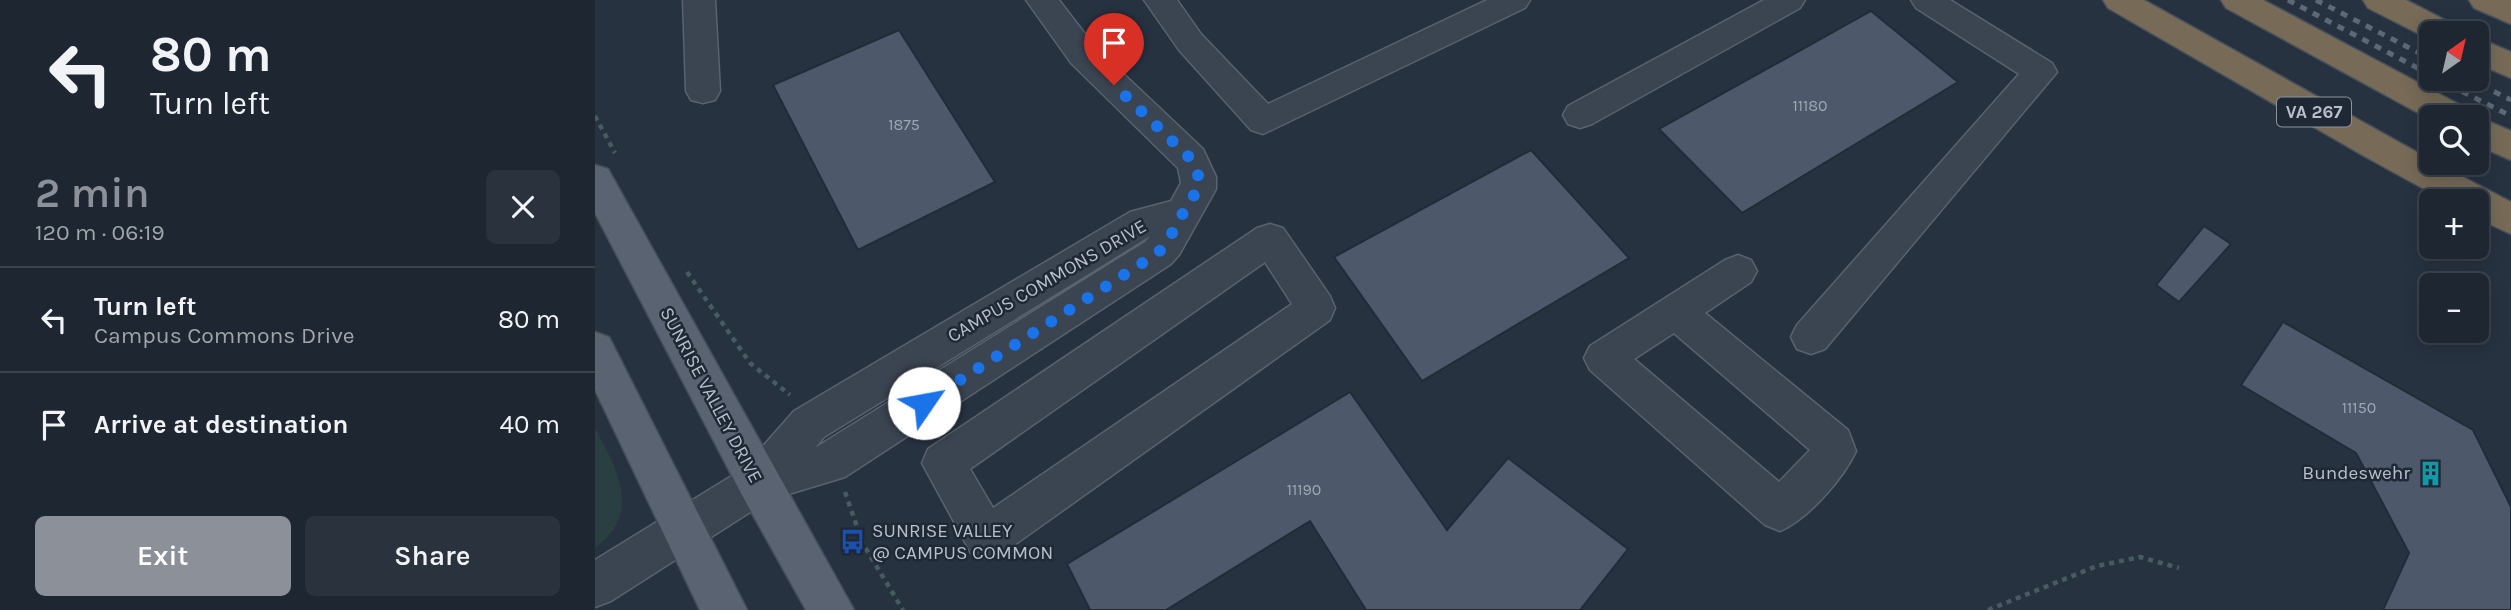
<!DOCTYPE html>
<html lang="en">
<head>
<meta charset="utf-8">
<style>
	body { margin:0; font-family:Karla,sans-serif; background:#2a323d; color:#f1f3f6; height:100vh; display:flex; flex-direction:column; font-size:26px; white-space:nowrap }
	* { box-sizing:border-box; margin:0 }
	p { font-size:23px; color:#a0a5ab }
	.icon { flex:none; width:38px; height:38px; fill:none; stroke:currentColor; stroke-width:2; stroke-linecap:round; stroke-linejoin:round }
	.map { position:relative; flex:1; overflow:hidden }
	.sheet { display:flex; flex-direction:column; background:#1d2631; width:595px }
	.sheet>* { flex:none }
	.top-card { background:#1d2631; color:#f1f3f6; overflow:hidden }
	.needle { width:46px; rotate:34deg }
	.controls { position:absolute; left:1824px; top:21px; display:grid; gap:14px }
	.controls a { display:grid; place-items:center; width:70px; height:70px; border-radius:10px; background:#1d2631; box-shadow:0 4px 18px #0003,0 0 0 2px #3b434d; font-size:35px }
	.pin { position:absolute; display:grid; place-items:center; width:60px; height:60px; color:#fff; margin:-72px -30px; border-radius:50% 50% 50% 0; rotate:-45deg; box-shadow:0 0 7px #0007 }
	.pin .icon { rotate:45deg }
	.me { position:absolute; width:77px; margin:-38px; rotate:57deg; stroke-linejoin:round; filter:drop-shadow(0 0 5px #0008) }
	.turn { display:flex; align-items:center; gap:24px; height:147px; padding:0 35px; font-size:32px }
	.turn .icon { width:91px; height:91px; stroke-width:2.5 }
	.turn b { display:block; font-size:49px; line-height:60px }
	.round { display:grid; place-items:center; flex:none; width:74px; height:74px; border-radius:10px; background:#2a323d }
	.headline { display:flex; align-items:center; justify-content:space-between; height:119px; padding:0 35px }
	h1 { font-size:42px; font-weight:600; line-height:52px; color:#8c9099 }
	.primary-button { display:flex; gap:14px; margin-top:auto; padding:14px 35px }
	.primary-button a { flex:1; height:80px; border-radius:10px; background:#8c9099; color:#fff; font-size:28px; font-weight:600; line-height:80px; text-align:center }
	.primary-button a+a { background:#2a323d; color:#f1f3f6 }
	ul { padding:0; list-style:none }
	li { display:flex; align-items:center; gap:21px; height:105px; padding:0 35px; border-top:2px solid #3b434d }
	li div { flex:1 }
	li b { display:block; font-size:26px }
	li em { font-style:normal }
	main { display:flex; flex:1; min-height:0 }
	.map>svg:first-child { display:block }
	.green { fill:#293f42 }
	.building { fill:#4d596a; stroke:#222b38; stroke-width:2 }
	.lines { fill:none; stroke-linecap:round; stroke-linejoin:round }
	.minor-casing { stroke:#59626e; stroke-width:3 }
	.major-casing { stroke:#454d5a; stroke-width:3 }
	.highway-casing { stroke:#464f5b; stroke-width:3 }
	.path { stroke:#475c5f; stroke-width:4.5; stroke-dasharray:5 5; stroke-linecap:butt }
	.minor { fill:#3b4451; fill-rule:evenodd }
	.major { fill:#596371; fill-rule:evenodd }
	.highway { fill:#776b58; fill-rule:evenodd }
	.rail { stroke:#5d6878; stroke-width:5; stroke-dasharray:7 7; stroke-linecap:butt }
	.route { stroke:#1a73e8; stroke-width:12; stroke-dasharray:0 21.6 }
	.labels { text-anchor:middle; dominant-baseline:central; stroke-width:5; stroke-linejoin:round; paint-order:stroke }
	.number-label { font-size:16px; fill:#9da6b3 }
	.shield { fill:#1f2936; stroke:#8a929e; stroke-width:2 }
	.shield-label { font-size:18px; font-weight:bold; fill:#b8bfcb }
	.street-label { font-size:19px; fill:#b8bfcb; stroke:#1f2936 }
	.poi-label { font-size:19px; fill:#b8bfcb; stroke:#1f2936; text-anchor:end }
</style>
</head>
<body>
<main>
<section class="sheet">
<div class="top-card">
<div class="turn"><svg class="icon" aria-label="left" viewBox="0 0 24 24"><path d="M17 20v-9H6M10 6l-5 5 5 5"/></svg><div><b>80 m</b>Turn left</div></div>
</div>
<div class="headline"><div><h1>2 min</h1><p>120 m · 06:19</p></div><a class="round"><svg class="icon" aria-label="close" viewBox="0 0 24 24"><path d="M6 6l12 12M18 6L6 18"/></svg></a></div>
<ul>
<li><svg class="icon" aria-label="left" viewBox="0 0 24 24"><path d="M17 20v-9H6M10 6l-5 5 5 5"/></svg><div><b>Turn left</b><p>Campus Commons Drive</p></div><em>80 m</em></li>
<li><svg class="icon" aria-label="arrive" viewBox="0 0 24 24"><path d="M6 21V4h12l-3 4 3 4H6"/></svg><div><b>Arrive at destination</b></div><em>40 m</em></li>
</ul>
<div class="primary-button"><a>Exit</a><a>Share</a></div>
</section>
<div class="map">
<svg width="1916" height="610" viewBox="0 0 1916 610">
	<rect width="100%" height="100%" fill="#273241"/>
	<path class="green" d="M0,428C22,470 48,512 0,548Z"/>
	<g class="building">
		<polygon points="1276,11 1363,82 1147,213 1064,129"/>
		<polygon points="304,30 400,182 263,250 178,85"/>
		<polygon points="936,150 1034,258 827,381 739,257"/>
		<polygon points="1609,226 1636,244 1584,302 1561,285"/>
		<polygon points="1688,322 1878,430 1916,507 1916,610 1788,610 1814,553 1761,453 1646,385"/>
		<polygon points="755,392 852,530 913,458 1033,549 985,610 771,610 715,521 571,610 495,610 472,564"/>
	</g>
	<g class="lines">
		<defs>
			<g id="minor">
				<polygon points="88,0 120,0 125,91 120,100 108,103 96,100 91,91"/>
				<path d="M431,0H464L500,47L608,149L621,177V189L584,255L576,264L250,477L174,500L16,601L0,607V560L148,469L199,411L535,212L576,201L586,183L583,168L476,63ZM555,236L550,242L220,448L229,437Z"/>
				<polygon points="549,0 582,0 606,34 673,104 892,0 935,0 930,8 668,134 656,130 584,50"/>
				<polygon points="1169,0 1210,0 1205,8 997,124 985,128 973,124 968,115 973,106"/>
				<polygon points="1316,0 1355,0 1457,63 1462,72 1230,349 1216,354 1202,349 1196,337 1202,325 1424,74 1321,8"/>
				<path d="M675,224L688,228L735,296L740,308L735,320L408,553L392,559L376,553L327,463L333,449L662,228ZM670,262L697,304L398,508L375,469Z"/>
				<path d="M1143,255L1156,260L1162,271L1156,282L1110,313L1253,430L1261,451C1248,479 1213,519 1185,531L1170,525L995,370L989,358L995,346L1130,260ZM1079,333L1215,450L1184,482L1039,359Z"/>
			</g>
			<g id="major">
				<polygon points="0,165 13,169 259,610 211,610 148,497 0,213"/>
				<polygon points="0,332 14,337 152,610 105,610 0,390"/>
			</g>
			<g id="highway">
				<polygon points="1508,0 1549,0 1836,160 1836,163 1841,163 1916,202 1916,234 1881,218 1881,201 1851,201 1769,156 1513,8"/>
				<polygon points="1626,0 1668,0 1871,108 1876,117 1836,117 1836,120 1631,8"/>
				<polygon points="1768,0 1811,0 1860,25 1865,33 1836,33 1836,40 1773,8"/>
				<polygon points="1874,0 1916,0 1916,24 1879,8"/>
				<polygon points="1881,37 1916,52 1916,78 1881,63"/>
				<polygon points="1881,116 1916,131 1916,160 1881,145 1881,117 1877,117"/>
			</g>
		</defs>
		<use href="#minor" class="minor-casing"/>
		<use href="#major" class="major-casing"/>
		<use href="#highway" class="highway-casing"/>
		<g class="path">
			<polyline points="0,116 20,153"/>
			<polyline points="92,272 155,363 195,395"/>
			<polyline points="250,492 268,544 308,610"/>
			<polyline points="1393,610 1502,566 1545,557 1584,568"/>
		</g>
		<use href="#minor" class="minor"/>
		<use href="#major" class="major"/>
		<use href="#highway" class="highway"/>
		<g class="rail">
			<polyline points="1693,0 1836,75"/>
			<polyline points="1721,0 1836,59"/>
			<polyline points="1842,79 1916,116"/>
			<polyline points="1874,79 1916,100"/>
		</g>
	</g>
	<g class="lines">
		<path class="route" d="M329,403L563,253C573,241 580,229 587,215C600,191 612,186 596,159L519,85"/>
	</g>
	<defs>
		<symbol id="building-bare" viewBox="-9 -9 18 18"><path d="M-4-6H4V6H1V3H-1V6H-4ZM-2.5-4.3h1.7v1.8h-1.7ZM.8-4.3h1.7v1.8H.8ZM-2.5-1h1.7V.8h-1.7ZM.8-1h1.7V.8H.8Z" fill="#0f9aa8" stroke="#1f2936" stroke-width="2.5" paint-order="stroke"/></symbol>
		<symbol id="bus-bare" viewBox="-9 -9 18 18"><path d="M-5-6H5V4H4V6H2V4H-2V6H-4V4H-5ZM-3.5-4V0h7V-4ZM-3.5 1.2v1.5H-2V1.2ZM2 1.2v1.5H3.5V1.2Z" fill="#1a4fb4" stroke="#1f2936" stroke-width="2.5" paint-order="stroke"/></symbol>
	</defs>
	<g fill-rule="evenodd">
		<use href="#building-bare" x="1818" y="456" width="35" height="35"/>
		<use href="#bus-bare" x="240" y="524" width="35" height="35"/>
	</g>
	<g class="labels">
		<g class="number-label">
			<text x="1215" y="105">11180</text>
			<text x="309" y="124">1875</text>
			<text x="1764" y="407">11150</text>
			<text x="709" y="489">11190</text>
		</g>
		<rect class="shield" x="1682" y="97.5" width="74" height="29" rx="5"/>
		<g class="shield-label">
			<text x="1719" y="112">VA 267</text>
		</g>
		<g class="street-label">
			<text transform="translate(452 281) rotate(-30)">CAMPUS COMMONS DRIVE</text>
			<text transform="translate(116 395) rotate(62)">SUNRISE VALLEY DRIVE</text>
		</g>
		<g class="poi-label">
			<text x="1815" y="473">Bundeswehr</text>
			<text x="277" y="531" text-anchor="start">SUNRISE VALLEY<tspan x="277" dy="22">@ CAMPUS COMMON</tspan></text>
		</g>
	</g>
</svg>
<div class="controls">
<a><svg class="needle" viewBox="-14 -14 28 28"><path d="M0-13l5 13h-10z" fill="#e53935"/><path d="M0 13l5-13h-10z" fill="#a0a5ab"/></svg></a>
<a><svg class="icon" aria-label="search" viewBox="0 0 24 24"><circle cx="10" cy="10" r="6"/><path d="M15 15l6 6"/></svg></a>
<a>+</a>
<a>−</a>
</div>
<div class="pin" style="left:519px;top:85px;background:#d93025"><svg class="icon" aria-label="arrive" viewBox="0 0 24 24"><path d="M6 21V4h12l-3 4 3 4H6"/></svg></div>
<svg class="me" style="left:329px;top:403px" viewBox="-20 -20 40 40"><circle r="19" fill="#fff"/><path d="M0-13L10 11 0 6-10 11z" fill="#1a73e8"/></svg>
</div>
</main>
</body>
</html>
